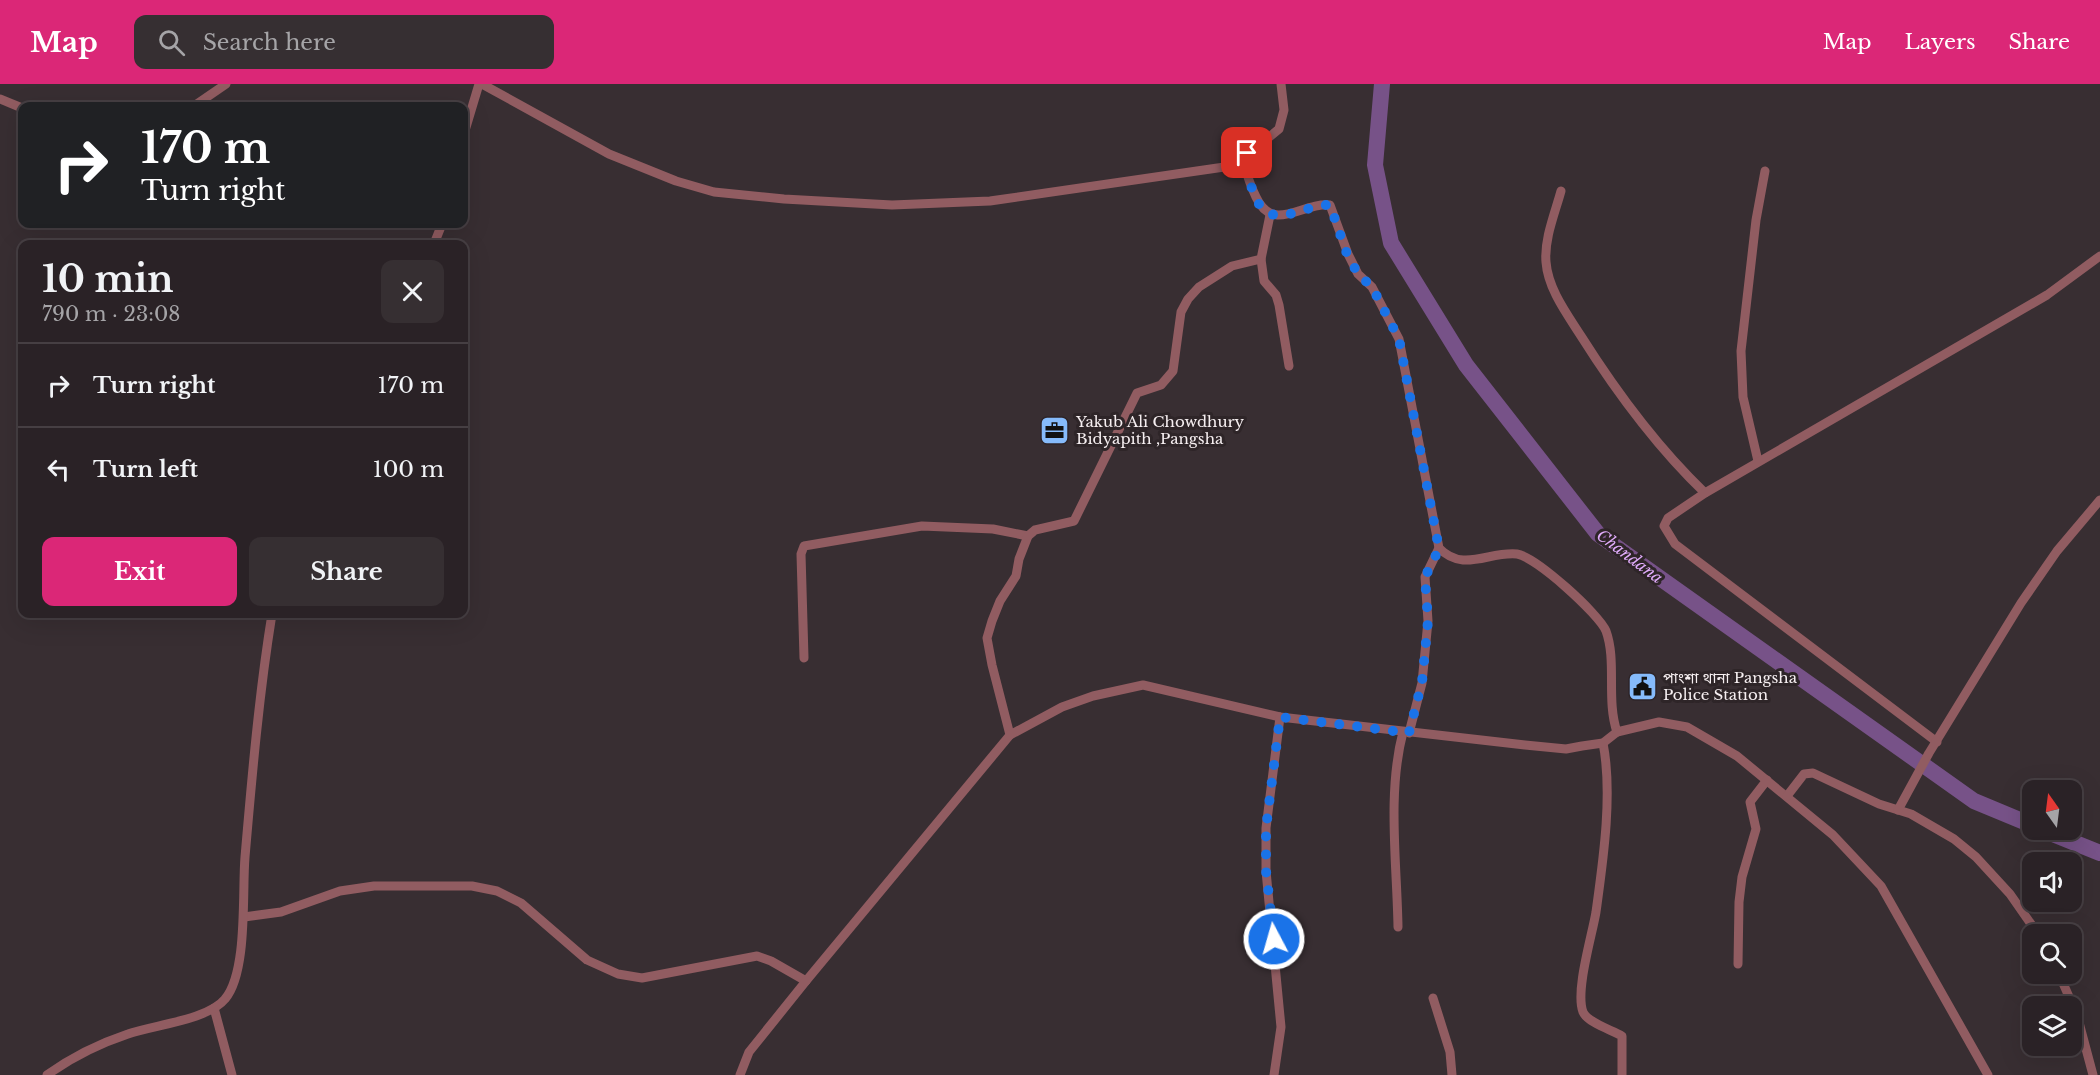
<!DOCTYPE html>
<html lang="en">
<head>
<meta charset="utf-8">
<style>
	body { margin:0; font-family:"Libre Baskerville","Noto Sans Bengali",serif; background:#362f32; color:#f1f3f6; height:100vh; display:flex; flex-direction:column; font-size:22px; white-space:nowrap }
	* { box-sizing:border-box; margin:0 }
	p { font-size:20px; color:#a5a4a7 }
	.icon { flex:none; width:33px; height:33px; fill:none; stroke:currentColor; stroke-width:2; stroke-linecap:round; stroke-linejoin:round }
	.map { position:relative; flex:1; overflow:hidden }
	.panel { position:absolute; left:18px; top:156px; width:450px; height:378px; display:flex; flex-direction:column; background:#2a2226; border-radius:12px; box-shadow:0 6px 24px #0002,0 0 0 2px #463f43 }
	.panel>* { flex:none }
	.hud { position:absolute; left:18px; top:18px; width:450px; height:126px; border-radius:12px; box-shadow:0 6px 24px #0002,0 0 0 2px #463f43; background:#202124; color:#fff; overflow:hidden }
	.needle { width:39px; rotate:346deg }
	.fabs { position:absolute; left:2022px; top:696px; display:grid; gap:12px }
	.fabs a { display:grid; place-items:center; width:60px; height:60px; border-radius:12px; background:#2a2226; box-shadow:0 6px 24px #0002,0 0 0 2px #463f43; font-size:30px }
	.pin { position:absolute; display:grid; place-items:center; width:51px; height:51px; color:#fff; margin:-26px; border-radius:12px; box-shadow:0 3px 9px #0006 }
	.me { position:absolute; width:66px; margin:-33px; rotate:354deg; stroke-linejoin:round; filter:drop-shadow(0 0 4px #0008) }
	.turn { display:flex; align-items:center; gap:21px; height:126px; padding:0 24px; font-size:27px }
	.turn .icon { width:78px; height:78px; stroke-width:2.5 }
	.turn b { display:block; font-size:42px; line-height:51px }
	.round { display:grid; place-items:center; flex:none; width:63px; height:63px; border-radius:12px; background:#362f32 }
	.head { display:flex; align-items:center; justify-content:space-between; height:102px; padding:0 24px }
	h1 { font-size:36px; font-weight:800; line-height:45px }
	.action { display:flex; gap:12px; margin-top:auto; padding:12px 24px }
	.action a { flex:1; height:69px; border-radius:12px; background:#db2777; color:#fff; font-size:24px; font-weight:800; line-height:69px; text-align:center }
	.action a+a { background:#362f32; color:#f1f3f6 }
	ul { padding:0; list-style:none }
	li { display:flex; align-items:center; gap:18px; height:84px; padding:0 24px; border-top:2px solid #463f43 }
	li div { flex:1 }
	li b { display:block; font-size:22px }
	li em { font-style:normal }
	header { display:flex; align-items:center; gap:36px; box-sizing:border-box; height:84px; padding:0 30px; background:#db2777; color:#fff }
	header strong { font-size:28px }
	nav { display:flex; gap:33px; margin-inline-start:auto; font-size:21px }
	.search { width:420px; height:54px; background:#362f32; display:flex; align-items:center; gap:15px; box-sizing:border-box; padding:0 21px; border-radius:12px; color:#a5a4a7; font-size:22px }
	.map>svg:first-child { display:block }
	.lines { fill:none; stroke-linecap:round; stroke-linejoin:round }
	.river { stroke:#775288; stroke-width:16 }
	.street { stroke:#915c61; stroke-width:9 }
	.route { stroke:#1a73e8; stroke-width:10; stroke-dasharray:0 18 }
	.labels { text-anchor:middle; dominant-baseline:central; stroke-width:6; stroke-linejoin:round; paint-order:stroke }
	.poi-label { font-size:15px; fill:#f6eff1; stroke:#2e2528; text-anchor:start }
	.water-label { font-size:16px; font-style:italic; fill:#e1acfc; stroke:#2e2528 }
</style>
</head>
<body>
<header>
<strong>Map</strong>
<div class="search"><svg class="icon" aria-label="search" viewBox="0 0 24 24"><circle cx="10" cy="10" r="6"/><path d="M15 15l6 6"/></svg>Search here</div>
<nav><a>Map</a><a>Layers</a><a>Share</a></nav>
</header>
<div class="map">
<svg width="2100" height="991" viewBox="0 0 2100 991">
	<rect width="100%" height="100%" fill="#382e32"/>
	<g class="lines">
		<g class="river">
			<polyline points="1382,0 1375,81 1391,159 1466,281 1598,450 1974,717 2032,741"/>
			<polyline points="2043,746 2100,769"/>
		</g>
		<g class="street">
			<polyline points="482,0 609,70 676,97 714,108 784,115 892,121 990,117 1245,80"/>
			<path d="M1281,0L1284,26L1279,45L1245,73C1245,88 1250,100 1256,113C1273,150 1302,118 1330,121L1348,170L1358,190L1372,203L1399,255L1439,464C1463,489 1489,467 1517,470C1536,473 1599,530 1606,547C1617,577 1606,616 1617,648L1659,638L1687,643L1737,672L1833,751L1881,802L1988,991"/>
			<polyline points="0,15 22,24"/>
			<polyline points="194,22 226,0"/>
			<polyline points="464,50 479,0"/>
			<path d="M1561,107C1555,129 1544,155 1546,178C1548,205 1567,230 1581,252C1617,309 1656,362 1705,409"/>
			<polyline points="434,160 442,140"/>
			<polyline points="1261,175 1264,197 1276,211 1279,221 1289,282"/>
			<polyline points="1758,377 1743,313 1741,267 1756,136 1765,87"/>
			<polyline points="804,574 801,470 804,462 922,442 993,445 1028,452"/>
			<polyline points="1409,649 1422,599 1428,537 1425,493 1439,464"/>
			<polyline points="1010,651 992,581 987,554 992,537 1000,517 1016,492 1019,475 1028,452 1035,446 1074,437 1137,309 1161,301 1173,287 1181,228 1188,215 1199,203 1232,182 1261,175 1270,131"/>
			<polyline points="1937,658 1675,460 1664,442 1668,434 1705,409 2047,211 2100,172"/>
			<path d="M1603,659C1613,710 1603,777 1596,828C1592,852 1575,907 1583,928C1588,939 1612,946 1622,952V991"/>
			<polyline points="1787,712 1804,690 1813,689 1879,720 1911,730 1954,755 1976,773 2010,810 2038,850"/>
			<polyline points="1898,726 1929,669 2021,519 2057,467 2100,416"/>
			<polyline points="244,833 281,828 340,807 374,802 472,802 497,807 521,819 587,876 618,890 642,894 757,872 771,877 806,897"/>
			<path d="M1398,843C1397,780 1387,709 1403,648"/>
			<polyline points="1738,880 1739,818 1742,793 1756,745 1750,718 1767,696"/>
			<polyline points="2059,890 2077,931 2093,991"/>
			<polyline points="1433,914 1450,968 1452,991"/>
			<polyline points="214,924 232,991"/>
			<path d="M47,991C72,973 98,960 128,950C153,941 208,936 225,915C248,888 242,808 245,773C252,692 259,610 272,530"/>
			<polyline points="740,991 749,968 806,897 1010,651 1062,623 1093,612 1143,601 1280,633 1525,661 1566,665 1582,662 1603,659 1617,648"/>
			<polyline points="1274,991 1281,943 1266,787 1266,744 1280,633"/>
		</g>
	</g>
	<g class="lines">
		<path class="route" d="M1247,69C1242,78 1247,92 1250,100C1254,108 1257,120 1263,125C1280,142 1310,119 1330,121L1347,170L1358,190L1372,203L1399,255L1439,465L1425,493L1428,537L1422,598L1409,649L1280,633L1266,744V787L1274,855"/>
	</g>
	<defs>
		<symbol id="office-square" viewBox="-11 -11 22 22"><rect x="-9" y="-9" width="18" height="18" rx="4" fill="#86bbfb" stroke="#2e2528"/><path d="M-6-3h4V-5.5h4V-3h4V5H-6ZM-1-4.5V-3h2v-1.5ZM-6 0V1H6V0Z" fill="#111"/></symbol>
		<symbol id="civic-square" viewBox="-11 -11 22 22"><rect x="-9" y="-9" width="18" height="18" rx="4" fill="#86bbfb" stroke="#2e2528"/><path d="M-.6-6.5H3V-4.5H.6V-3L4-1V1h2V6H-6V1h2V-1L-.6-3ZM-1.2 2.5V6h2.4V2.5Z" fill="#111"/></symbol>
	</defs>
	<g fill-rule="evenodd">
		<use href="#office-square" x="1038" y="330" width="33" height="33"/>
		<use href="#civic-square" x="1626" y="586" width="33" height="33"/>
	</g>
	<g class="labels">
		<g class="poi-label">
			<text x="1076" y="337">Yakub Ali Chowdhury<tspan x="1076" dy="17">Bidyapith ,Pangsha</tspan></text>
			<text x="1663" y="593">পাংশা থানা Pangsha<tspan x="1663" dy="17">Police Station</tspan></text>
		</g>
		<g class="water-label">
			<text transform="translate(1630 472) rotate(37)">Chandana</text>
		</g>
	</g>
</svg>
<div class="fabs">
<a><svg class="needle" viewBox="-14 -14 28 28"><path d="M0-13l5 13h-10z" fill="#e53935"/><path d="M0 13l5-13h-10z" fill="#a5a4a7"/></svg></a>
<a><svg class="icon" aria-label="sound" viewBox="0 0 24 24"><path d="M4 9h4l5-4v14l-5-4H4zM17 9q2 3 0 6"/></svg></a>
<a><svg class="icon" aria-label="search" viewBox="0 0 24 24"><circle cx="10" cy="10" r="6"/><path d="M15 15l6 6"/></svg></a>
<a><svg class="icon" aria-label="layers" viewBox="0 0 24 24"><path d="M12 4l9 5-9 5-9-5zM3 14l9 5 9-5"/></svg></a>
</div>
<div class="pin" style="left:1247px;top:69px;background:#d93025"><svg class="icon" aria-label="arrive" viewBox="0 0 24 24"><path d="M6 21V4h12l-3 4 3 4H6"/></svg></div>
<svg class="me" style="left:1274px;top:855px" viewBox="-20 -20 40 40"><circle r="17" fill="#1a73e8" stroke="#fff" stroke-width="3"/><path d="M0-11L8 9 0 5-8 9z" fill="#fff"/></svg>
<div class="hud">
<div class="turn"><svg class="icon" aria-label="right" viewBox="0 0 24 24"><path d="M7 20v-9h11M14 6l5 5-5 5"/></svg><div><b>170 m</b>Turn right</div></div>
</div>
<section class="panel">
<div class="head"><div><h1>10 min</h1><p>790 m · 23:08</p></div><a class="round"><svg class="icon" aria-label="close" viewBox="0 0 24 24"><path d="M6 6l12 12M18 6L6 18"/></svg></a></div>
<ul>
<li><svg class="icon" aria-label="right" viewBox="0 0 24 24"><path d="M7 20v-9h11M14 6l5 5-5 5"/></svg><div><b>Turn right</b></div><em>170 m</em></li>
<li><svg class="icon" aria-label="left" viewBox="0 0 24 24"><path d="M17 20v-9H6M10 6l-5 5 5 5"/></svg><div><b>Turn left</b></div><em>100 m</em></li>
</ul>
<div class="action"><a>Exit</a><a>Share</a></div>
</section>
</div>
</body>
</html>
